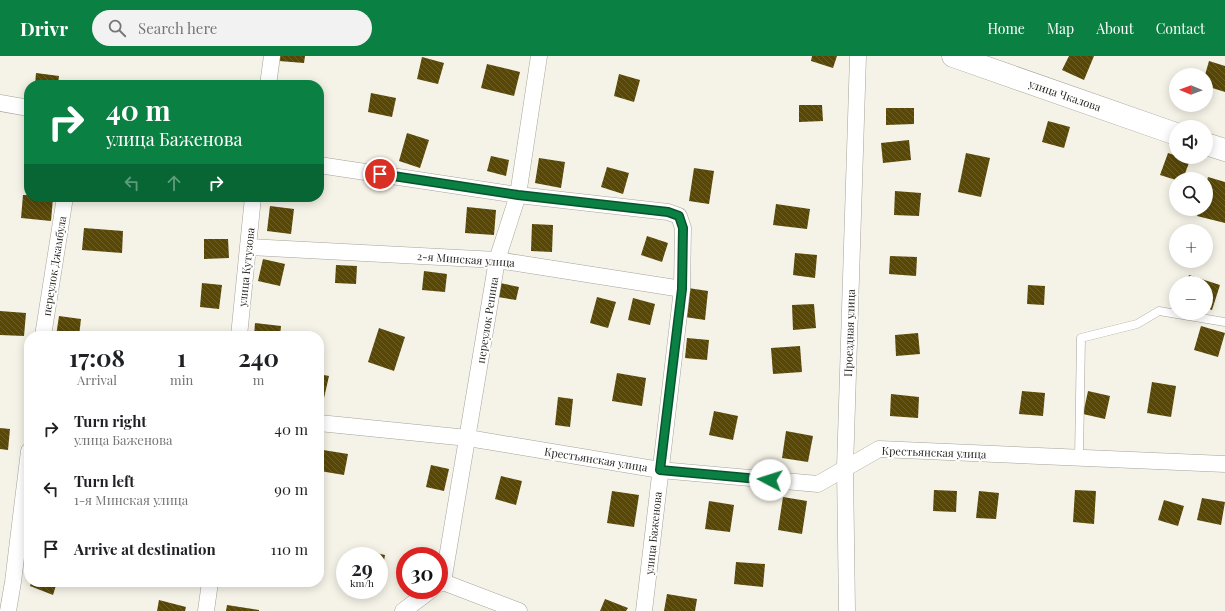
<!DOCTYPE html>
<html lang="en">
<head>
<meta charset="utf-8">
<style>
	body { margin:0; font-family:"Playfair Display",serif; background:#f2f2f2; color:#202124; height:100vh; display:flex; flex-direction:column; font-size:15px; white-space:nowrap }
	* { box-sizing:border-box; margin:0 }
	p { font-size:13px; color:#757577 }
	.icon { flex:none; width:22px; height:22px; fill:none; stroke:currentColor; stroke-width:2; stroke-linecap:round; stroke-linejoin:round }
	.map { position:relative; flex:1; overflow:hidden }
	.sheet { position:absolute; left:24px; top:275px; width:300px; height:256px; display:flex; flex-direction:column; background:#fff; border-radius:16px; box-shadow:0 2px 10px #0003 }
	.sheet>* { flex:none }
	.top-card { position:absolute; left:24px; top:24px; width:300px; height:122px; border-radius:16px; box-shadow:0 2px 10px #0003; background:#0b8043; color:#fff; overflow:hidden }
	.needle { width:26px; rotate:271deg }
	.tools { position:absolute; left:1169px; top:12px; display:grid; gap:8px }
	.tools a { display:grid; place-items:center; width:44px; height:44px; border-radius:50%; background:#fff; box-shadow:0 2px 10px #0003; font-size:20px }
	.speed { position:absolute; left:336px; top:491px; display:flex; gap:8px; font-size:20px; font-weight:700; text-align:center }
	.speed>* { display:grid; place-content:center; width:52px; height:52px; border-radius:50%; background:#fff; box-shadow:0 2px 10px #0003; line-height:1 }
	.speed small { font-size:10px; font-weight:400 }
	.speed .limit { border:6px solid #d22; background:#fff; color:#111 }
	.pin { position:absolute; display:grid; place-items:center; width:34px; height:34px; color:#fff; margin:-17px; border:2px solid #fff; border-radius:50%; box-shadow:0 1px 4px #0007 }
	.me { position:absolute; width:44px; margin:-22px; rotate:275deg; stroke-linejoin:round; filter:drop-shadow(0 0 3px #0008) }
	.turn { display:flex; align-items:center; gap:14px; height:84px; padding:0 16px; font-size:18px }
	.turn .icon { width:52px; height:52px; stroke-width:2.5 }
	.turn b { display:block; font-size:28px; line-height:34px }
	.lanes { display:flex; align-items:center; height:38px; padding:0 16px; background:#0003; justify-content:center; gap:20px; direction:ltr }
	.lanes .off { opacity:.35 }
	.eta { display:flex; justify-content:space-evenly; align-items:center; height:68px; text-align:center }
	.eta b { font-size:24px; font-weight:700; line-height:28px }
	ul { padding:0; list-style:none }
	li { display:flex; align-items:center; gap:12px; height:60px; padding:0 16px }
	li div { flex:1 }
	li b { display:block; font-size:15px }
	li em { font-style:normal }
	header { display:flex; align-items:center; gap:24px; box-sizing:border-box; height:56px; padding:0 20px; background:#0b8043; color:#fff }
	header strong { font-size:19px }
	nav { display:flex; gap:22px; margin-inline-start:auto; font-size:14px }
	.search { width:280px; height:36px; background:#f2f2f2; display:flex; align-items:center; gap:10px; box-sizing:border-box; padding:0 14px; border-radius:22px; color:#757577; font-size:15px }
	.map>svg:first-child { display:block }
	.building { fill:url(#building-back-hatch) }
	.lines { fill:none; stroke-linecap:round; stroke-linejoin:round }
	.service-casing { stroke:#a6a399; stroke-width:9 }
	.minor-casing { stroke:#a6a399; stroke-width:17 }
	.primary-casing { stroke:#a6a399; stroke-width:23 }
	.service { stroke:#fff; stroke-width:8 }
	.minor { stroke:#fff; stroke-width:16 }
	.primary { stroke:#fff; stroke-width:22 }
	.route-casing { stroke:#07532c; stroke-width:10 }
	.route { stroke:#0b8043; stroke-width:7 }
	.labels { text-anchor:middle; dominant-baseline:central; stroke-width:4; stroke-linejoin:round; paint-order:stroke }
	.street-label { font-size:11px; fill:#262521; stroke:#fff }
</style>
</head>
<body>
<header>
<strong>Drivr</strong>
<div class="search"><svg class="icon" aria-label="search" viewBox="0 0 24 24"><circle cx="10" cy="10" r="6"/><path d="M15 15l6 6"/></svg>Search here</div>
<nav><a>Home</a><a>Map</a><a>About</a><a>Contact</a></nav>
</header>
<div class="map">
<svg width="1225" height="555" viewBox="0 0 1225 555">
	<defs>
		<pattern id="building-back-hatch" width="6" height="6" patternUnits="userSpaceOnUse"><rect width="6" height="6" fill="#584705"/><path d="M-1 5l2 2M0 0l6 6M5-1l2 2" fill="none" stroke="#6c5f2a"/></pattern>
	</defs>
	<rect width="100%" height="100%" fill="#f5f2e7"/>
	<g class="building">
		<polygon points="280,0 305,0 304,7 279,5"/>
		<polygon points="812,0 837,0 833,12 811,5"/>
		<polygon points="1069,0 1094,0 1084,24 1062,14"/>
		<polygon points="422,1 444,7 438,28 417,23"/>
		<polygon points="1209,5 1225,10 1225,36 1206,30 1205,19"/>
		<polygon points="487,8 520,16 514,40 481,32"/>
		<polygon points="36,17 59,20 58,29 35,29"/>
		<polygon points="619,18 640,24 634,46 614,40"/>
		<polygon points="371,37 396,42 392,61 368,56"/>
		<polygon points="799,49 822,49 823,65 799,66"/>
		<polygon points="886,52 914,52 914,68 886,69"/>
		<polygon points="1048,65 1070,71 1064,92 1042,86"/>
		<polygon points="407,77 429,84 420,112 399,105"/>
		<polygon points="909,84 911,104 883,107 881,87"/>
		<polygon points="966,97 990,102 981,141 958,136"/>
		<polygon points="1168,97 1190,104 1183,123 1176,124 1160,119"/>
		<polygon points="491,100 509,104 506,120 487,115"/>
		<polygon points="539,102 565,106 561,132 535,127"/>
		<polygon points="607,111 629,117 623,138 601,131"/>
		<polygon points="694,112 714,115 709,148 689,145"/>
		<polygon points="1208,121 1225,126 1225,167 1197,160 1199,153 1206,153 1206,128"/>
		<polygon points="895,135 921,137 919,160 894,159"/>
		<polygon points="23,139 29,139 29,141 53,142 51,165 21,162"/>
		<polygon points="776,148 810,153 807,173 773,169"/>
		<polygon points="270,150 294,153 291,178 267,175"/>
		<polygon points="467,151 496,154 494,179 465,177"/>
		<polygon points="532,168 553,169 552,196 531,195"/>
		<polygon points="84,172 123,175 122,197 82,194"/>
		<polygon points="647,180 668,187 662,206 641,199"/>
		<polygon points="204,183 228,183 229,202 204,203"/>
		<polygon points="795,197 817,199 815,222 793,219"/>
		<polygon points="890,200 917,201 916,220 889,218"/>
		<polygon points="263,203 285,208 280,230 258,225"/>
		<polygon points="336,209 357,210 356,228 335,227"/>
		<polygon points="424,215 447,218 445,236 422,234"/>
		<polygon points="1189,219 1220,229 1212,254 1206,252 1206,227 1186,227"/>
		<polygon points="202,227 222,229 219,253 200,251"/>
		<polygon points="500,227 519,231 516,244 498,241"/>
		<polygon points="1028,229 1045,230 1044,249 1027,248"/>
		<polygon points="688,232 708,235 705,264 685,261"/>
		<polygon points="597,241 616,246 608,272 590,267"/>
		<polygon points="633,242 655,248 650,269 628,264"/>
		<polygon points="814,248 816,272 793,274 792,249"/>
		<polygon points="0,255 26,257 24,280 0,279"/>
		<polygon points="59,260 81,263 79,280 56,280"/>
		<polygon points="255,267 281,270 280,280 254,280"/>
		<polygon points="1201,270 1225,277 1218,301 1194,294"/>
		<polygon points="379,272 405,281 394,315 368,306"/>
		<polygon points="918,277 920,298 896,300 895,279"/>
		<polygon points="687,282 709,284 707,304 685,302"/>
		<polygon points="800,290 802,316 773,318 771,292"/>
		<polygon points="617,317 646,322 642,350 612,345"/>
		<polygon points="319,318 329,320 324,342 319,341"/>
		<polygon points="1152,326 1176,330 1171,361 1147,357"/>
		<polygon points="1022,335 1045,337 1043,360 1019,358"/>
		<polygon points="1088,335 1110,340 1105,363 1083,358"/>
		<polygon points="891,338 919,341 918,362 890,360"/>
		<polygon points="558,341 573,343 570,371 555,369"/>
		<polygon points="714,355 738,360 733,384 709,379"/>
		<polygon points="0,372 10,373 8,394 0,393"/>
		<polygon points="786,375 813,380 808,406 782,402"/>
		<polygon points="323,394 348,398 344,419 320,415"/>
		<polygon points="431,409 449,413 444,435 426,431"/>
		<polygon points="501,420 522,425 516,449 495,443"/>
		<polygon points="934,434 957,435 956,456 933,455"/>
		<polygon points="1075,434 1096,435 1094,468 1073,466"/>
		<polygon points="612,435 639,439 634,471 607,467"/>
		<polygon points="979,435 999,437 996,463 976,462"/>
		<polygon points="783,441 807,445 802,478 778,474"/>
		<polygon points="1202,442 1225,446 1221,469 1197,464"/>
		<polygon points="1164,444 1184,450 1178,470 1158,464"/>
		<polygon points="709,445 734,449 730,476 705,473"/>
		<polygon points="358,493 385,499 381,521 379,520 379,500 357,500"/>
		<polygon points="736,506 765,508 763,531 734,528"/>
		<polygon points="31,526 57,526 53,539 30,530"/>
		<polygon points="667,538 697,543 695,555 664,555"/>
		<polygon points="605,543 628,552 626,555 600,555"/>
		<polygon points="159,544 186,551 185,555 157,555"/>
		<polygon points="227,549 259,554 259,555 226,555"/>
	</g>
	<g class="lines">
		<defs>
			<polyline id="service" points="1079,402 1081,282 1137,268 1159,255 1225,266"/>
			<g id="minor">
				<polyline points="268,29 272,0"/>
				<polyline points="0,47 29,52"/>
				<polyline points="319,109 518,139 668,156 679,160 683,172 682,233 644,555"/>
				<polyline points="249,191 497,204 682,233"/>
				<polyline points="43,280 65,141"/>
				<polyline points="239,280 253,141"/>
				<polyline points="319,367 468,382 660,414 818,428 879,393 1225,408"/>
				<polyline points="443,526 519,555"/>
				<polyline points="439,528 443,526 497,204 518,139 539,0"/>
				<polyline points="8,555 13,526 29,395"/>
				<polyline points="206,555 210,526"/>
				<polyline points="403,555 431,534"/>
				<polyline points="847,555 845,412 858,0"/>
			</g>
			<g id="primary">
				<polyline points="953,0 1176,78"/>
				<polyline points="1206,88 1225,94"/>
			</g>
		</defs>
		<use href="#service" class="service-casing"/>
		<use href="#minor" class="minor-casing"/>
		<use href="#primary" class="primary-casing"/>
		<use href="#service" class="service"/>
		<use href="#minor" class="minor"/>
		<use href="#primary" class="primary"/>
	</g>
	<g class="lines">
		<defs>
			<polyline id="route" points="380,118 518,139 668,156 679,160 683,172 682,233 660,414 770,424"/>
		</defs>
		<use href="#route" class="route-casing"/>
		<use href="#route" class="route"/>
	</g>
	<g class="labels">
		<g class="street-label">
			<text transform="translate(1065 39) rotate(19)">улица Чкалова</text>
			<text transform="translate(466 203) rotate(4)">2-я Минская улица</text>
			<text transform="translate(54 210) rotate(-81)">переулок Джамбула</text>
			<text transform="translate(246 211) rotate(-84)">улица Кутузова</text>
			<text transform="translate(487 264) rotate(-81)">переулок Репина</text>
			<text transform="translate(849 277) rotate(-88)">Проездная улица</text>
			<text transform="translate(934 396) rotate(2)">Крестьянская улица</text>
			<text transform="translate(596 403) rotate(9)">Крестьянская улица</text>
			<text transform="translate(653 477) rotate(-84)">улица Баженова</text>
		</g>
	</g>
</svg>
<div class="tools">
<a><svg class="needle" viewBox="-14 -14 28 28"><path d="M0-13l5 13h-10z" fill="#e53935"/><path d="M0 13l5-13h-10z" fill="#757577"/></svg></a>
<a><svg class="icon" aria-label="sound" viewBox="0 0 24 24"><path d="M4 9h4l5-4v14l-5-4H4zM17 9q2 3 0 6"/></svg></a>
<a><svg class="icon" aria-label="search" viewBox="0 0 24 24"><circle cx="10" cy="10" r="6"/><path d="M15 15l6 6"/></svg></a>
<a>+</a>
<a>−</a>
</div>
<div class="speed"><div>29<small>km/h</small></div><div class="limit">30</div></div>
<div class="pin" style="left:380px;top:118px;background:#d93025"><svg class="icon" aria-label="arrive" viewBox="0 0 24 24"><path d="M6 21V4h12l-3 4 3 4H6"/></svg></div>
<svg class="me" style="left:770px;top:424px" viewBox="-20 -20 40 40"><circle r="19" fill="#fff"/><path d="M0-13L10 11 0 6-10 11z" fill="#0b8043"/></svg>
<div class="top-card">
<div class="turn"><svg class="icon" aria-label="right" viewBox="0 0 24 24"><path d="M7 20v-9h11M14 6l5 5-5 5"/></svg><div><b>40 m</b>улица Баженова</div></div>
<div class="lanes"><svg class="icon off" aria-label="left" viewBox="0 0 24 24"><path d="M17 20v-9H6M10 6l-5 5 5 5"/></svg><svg class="icon off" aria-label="ahead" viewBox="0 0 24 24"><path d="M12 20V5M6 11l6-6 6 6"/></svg><svg class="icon" aria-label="right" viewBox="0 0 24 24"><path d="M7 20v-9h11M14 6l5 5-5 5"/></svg></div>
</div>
<section class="sheet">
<div class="eta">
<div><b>17:08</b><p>Arrival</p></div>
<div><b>1</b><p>min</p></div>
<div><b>240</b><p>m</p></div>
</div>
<ul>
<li><svg class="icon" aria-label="right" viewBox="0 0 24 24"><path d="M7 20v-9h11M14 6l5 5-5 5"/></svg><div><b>Turn right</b><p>улица Баженова</p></div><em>40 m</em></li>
<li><svg class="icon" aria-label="left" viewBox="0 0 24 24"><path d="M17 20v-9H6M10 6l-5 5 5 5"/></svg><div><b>Turn left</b><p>1-я Минская улица</p></div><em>90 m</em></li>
<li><svg class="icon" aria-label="arrive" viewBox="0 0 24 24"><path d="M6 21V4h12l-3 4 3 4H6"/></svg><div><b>Arrive at destination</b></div><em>110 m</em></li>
</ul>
</section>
</div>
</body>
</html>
